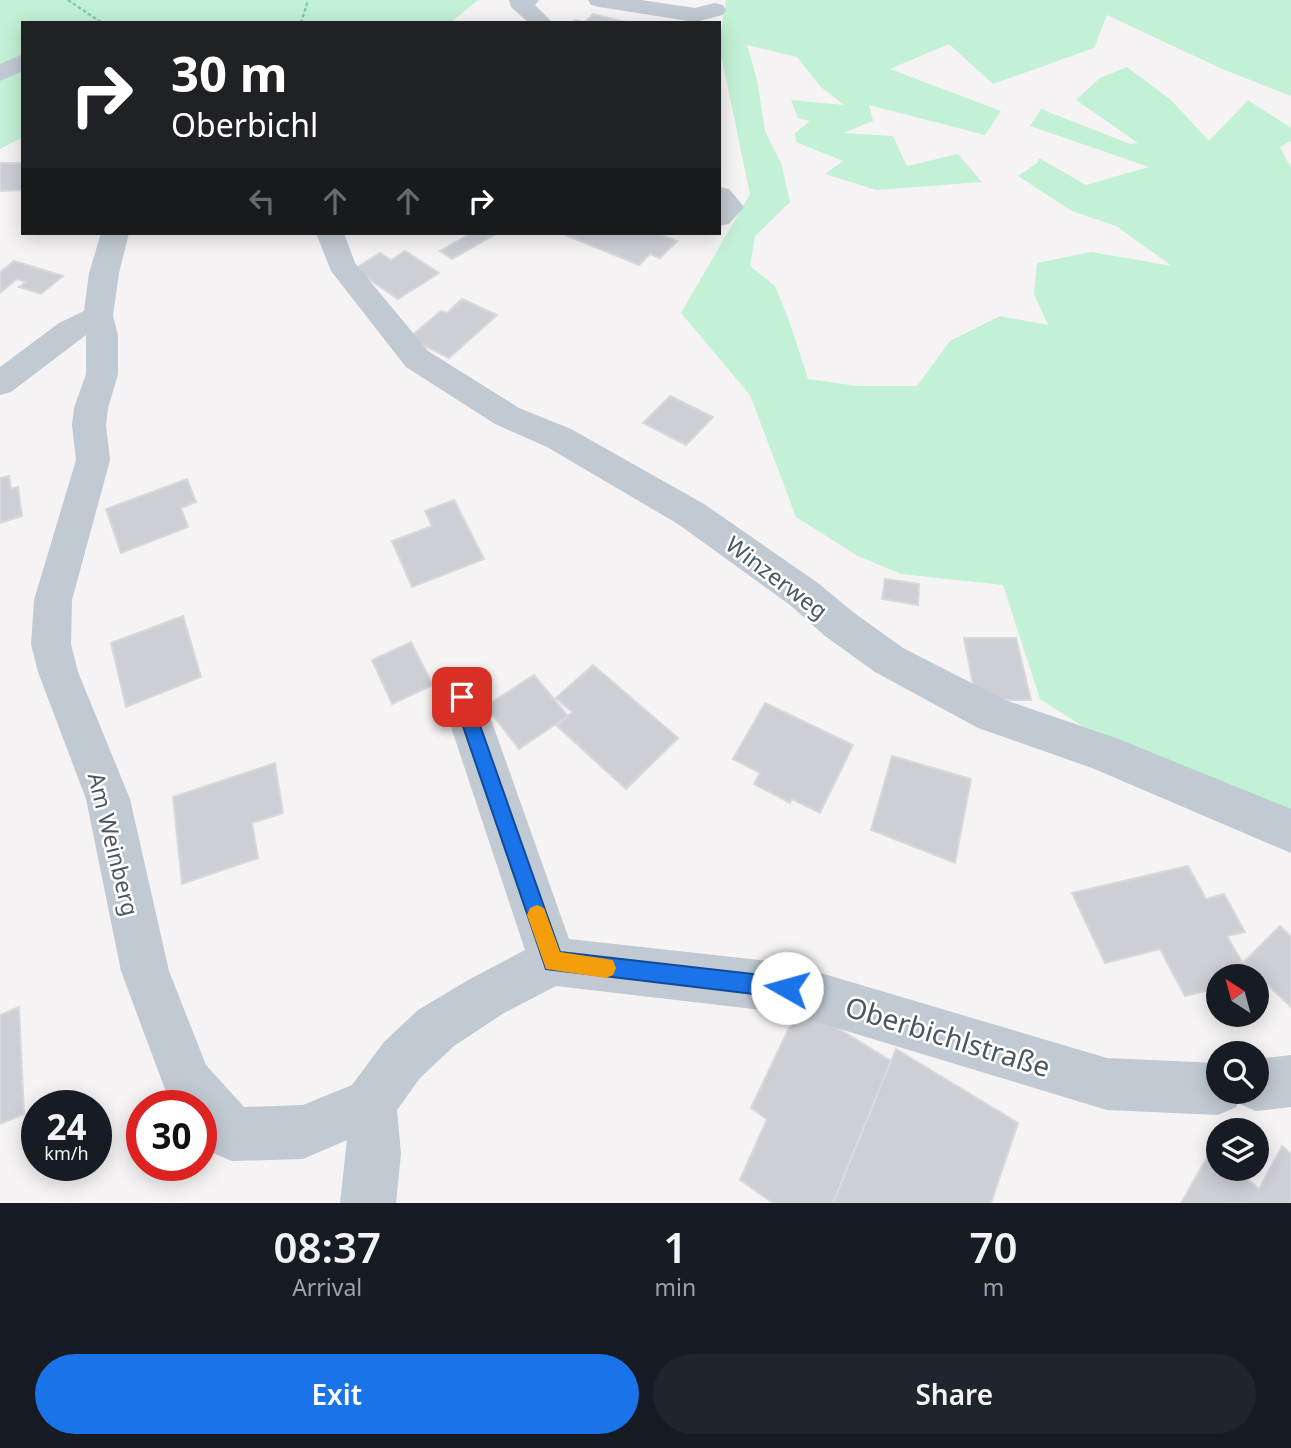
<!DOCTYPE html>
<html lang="en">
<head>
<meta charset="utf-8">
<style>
	body { margin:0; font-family:"Noto Sans",sans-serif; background:#20242c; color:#f1f3f6; height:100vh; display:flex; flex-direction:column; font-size:26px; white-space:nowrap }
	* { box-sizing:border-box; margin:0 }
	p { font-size:23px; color:#9ea1a6 }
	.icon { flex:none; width:38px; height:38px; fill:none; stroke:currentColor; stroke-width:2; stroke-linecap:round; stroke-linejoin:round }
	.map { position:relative; height:1203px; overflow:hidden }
	.drawer { display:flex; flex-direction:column; background:#171b24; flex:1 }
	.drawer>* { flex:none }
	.guide { position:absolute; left:21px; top:21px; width:700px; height:214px; border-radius:0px; box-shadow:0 4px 18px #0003; background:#202124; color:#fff; overflow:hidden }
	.needle { width:46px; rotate:324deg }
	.fabs { position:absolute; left:1206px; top:964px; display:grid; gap:14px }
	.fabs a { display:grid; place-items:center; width:63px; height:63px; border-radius:50%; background:#171b24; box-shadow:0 4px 18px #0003; font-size:35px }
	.speed { position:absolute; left:21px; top:1090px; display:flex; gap:14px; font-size:35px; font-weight:700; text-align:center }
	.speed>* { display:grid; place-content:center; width:91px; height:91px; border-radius:50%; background:#171b24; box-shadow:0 4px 18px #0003; line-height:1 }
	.speed small { font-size:18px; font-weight:400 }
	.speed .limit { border:10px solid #d22; background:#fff; color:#111 }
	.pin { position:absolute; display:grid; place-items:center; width:60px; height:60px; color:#fff; margin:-30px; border-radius:14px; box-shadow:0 4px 10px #0006 }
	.me { position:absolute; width:77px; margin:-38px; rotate:277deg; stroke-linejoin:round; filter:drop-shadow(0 0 5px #0008) }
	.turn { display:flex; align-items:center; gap:24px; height:147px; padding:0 35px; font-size:32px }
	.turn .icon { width:91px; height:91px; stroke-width:2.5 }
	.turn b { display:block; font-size:49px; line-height:60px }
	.lanes { display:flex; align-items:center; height:66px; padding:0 35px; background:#0003; justify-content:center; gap:35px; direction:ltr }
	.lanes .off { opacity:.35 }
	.eta { display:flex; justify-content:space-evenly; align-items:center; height:119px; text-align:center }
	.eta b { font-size:42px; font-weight:600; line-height:49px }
	.cta { display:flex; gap:14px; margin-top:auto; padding:14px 35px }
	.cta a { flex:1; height:80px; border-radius:42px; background:#1a73e8; color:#fff; font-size:28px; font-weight:600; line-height:80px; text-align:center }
	.cta a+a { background:#20242c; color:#f1f3f6 }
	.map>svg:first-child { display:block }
	.green { fill:#c3f1d5 }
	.building { fill:#cdcfd5; stroke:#d7d9de; stroke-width:2 }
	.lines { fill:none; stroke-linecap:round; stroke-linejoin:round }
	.path { stroke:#7ad0a6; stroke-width:2.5; stroke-dasharray:3.5 2.5; stroke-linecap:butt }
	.minor { fill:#c1cad2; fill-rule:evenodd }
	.route { fill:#1a73e8; stroke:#114b97; stroke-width:2 }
	.slow { fill:#f59e0b }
	.labels { text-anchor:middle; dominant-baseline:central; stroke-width:5; stroke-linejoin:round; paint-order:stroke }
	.street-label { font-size:23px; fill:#4a5661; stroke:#fff }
	.near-street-label { font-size:28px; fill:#4a5661; stroke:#fff }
</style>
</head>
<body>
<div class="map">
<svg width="1291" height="1203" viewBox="0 0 1291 1203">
	<rect width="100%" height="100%" fill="#f5f3f3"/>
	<g class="green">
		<polygon points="0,0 478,0 450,23 23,23 23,137 0,149"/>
		<polygon points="726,0 1291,0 1291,96 1220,68 1107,15 1094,48 993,84 949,44 890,69 1001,111 985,135 869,105 873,121 843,133 893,136 907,166 958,154 982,182 876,190 825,174 843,161 796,142 795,133 810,121 798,118 791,100 844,105 821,87 797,57 747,45 757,80 765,131 781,163 790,202 755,236 750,266 775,286 790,323 808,379 857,386 917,386 950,341 1000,316 1048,325 1034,294 1037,263 1091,252 1172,266 1116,226 1072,211 1018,176 1037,163 1039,158 1086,185 1149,167 1030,126 1041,109 1130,144 1138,143 1076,100 1100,78 1127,67 1171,100 1209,141 1248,100 1291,128 1291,141 1280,147 1291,168 1291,837 1118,749 1040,699 1003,585 901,574 856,555 796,517 750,395 681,313 750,194 719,45"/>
	</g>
	<g class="building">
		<polygon points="593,14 621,21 636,23 572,23 575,20 585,22"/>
		<polygon points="0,163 23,163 23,190 0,191"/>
		<polygon points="464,233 494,235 452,259 440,251 468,235"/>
		<polygon points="567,233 657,233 677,241 660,258 650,254 639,265 565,235"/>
		<polygon points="405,251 439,273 398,299 354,269 380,253 391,260"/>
		<polygon points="14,261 63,276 41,294 19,287 26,282 17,279 0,293 0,272"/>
		<polygon points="462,299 497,315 449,358 409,338 441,311 447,313"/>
		<polygon points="670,396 713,417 686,445 643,423"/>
		<polygon points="9,476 11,489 18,487 22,516 0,523 0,478"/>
		<polygon points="187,479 196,502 181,508 188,527 121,553 106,509"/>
		<polygon points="454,500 484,559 412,587 392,541 432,526 425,511"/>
		<polygon points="885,579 919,584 918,605 882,599"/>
		<polygon points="183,616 201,677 126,707 111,643"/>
		<polygon points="964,638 1016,638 1031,700 976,700"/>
		<polygon points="411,642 433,685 392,704 372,660"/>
		<polygon points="593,665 678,738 626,789 557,726 572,712 556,698"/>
		<polygon points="534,675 568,716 519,749 486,706"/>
		<polygon points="765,703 853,745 820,813 792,799 790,803 754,784 760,773 733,759"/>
		<polygon points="892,756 971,779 955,863 871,830"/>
		<polygon points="275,763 283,813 252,823 258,858 182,884 173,797"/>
		<polygon points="1188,866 1206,899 1224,894 1245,932 1227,936 1250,976 1218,976 1218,988 1185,996 1160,949 1105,963 1072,893"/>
		<polygon points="1280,926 1291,937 1291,1007 1244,962"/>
		<polygon points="800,1005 891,1061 833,1203 773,1203 740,1180 767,1119 751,1108"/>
		<polygon points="19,1007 24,1114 0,1124 0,1015"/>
		<polygon points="896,1049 1018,1123 991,1203 833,1203"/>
		<polygon points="1282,1146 1291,1154 1291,1203 1181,1203 1212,1149 1218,1155 1218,1169 1235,1169 1259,1189"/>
	</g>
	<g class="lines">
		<g class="path">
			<polyline points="68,0 102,23"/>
			<polyline points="301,23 308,0"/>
		</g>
		<g class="minor">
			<polygon points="509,0 539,0 535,5 553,23 529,23 511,7"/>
			<polygon points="588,0 641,0 695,8 715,3 723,5 726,10 723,15 695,22 599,7 591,5"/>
			<polygon points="23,54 23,71 0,81 0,64"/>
			<polygon points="719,187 729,189 744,207 729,224 719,226"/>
			<polygon points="101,233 129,233 119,273 113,316 118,335 118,374 108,408 106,425 110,460 72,600 71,644 78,672 130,799 169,971 206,1065 244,1107 303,1105 352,1085 384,1042 418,1010 470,979 525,950 441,697 447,684 462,679 477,684 483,697 569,939 787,963 1107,1058 1218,1063 1218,1092 1256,1092 1256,1059 1291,1055 1291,1107 1256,1111 1238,1103 1236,1107 1218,1115 1107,1110 787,1013 556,986 504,1013 454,1046 420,1078 397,1110 401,1154 396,1203 340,1203 347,1140 303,1159 232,1161 213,1153 201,1139 201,1106 174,1106 169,1100 121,971 86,799 38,672 31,644 34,600 76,460 72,425 74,408 86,374 86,335 11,392 0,395 0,367 59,323 84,311 89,273"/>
			<polygon points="316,233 344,233 355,263 428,351 519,408 571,429 704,504 818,583 853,612 903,648 1005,700 1116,738 1291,809 1291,853 1092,768 978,728 875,672 825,636 790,605 678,524 547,447 495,424 406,367 331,271"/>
		</g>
	</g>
	<polygon class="route" points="462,689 468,692 470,697 560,952 787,978 794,981 797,988 794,995 787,998 546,969 453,697 456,692"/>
	<polygon class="slow" points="537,905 544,908 560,952 613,960 616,968 613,975 606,978 546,969 527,915 530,908"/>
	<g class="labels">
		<g class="street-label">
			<text transform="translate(777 577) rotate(37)">Winzerweg</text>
			<text transform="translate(114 844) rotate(76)">Am Weinberg</text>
		</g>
		<g class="near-street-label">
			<text transform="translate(948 1036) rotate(17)">Oberbichlstraße</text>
		</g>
	</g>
</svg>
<div class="fabs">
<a><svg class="needle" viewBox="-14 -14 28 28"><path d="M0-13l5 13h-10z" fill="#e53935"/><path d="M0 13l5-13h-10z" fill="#9ea1a6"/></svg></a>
<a><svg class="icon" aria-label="search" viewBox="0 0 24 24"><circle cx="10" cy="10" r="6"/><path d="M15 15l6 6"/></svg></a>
<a><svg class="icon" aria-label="layers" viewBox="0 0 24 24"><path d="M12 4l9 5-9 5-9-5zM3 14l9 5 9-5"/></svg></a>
</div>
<div class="speed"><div>24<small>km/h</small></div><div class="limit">30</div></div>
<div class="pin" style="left:462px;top:697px;background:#d93025"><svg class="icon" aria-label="arrive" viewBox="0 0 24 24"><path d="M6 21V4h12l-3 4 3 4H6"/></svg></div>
<svg class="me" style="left:787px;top:988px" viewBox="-20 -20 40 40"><circle r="19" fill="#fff"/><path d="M0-13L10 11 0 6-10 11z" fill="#1a73e8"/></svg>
<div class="guide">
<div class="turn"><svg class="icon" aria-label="right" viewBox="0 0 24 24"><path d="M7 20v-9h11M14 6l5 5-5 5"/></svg><div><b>30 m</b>Oberbichl</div></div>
<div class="lanes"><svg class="icon off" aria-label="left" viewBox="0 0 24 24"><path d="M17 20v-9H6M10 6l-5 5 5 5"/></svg><svg class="icon off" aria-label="ahead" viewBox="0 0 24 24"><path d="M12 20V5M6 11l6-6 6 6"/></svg><svg class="icon off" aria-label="ahead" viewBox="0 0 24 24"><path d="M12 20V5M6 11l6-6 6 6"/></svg><svg class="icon" aria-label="right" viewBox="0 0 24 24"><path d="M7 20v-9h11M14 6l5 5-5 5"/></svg></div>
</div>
</div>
<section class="drawer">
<div class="eta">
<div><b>08:37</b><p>Arrival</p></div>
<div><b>1</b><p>min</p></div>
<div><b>70</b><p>m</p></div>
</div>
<div class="cta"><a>Exit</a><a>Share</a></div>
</section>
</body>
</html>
